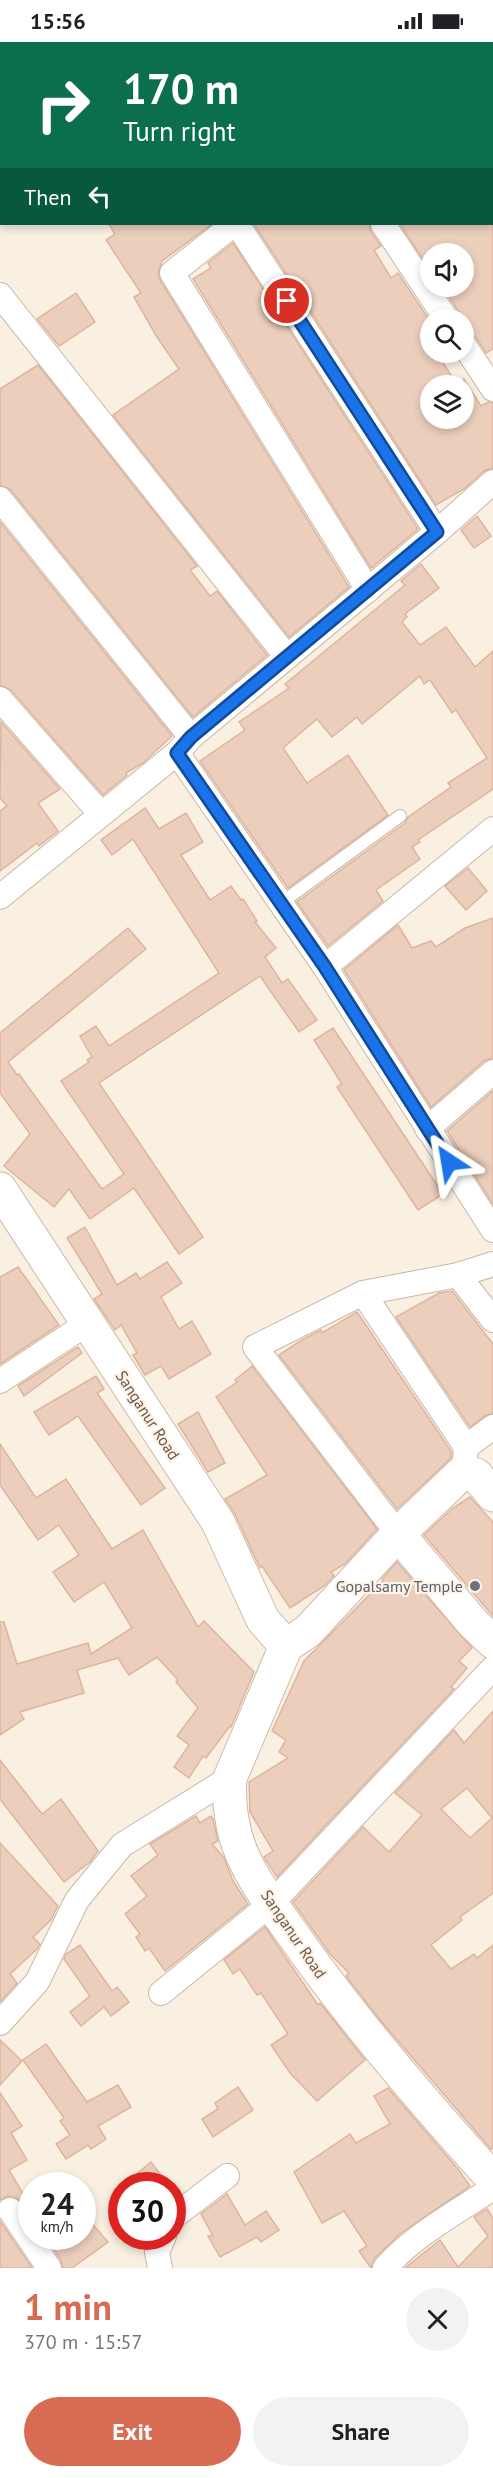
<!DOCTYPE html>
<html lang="en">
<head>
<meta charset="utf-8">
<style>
	body { margin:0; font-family:"PT Sans",sans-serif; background:#f2f2f2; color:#202124; height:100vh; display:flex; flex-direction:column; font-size:22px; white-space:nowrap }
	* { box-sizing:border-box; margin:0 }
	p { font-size:20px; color:#757577 }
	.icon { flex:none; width:33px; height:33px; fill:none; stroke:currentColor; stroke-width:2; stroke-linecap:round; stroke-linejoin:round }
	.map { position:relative; height:2226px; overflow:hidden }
	.side { display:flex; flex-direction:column; background:#fff; flex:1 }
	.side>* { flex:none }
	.guide { position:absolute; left:0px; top:0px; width:494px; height:183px; box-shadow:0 3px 9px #0003; background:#0b6e4f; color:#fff; overflow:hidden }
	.tools { position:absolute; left:420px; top:201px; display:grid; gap:12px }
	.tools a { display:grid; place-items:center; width:54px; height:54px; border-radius:50%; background:#fff; box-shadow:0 3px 9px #0003; font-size:30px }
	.speed { position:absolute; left:18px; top:2130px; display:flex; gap:12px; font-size:30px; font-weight:700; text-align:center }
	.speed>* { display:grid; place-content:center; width:78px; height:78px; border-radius:50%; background:#fff; box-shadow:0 3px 9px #0003; line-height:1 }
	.speed small { font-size:15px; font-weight:400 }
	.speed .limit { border:9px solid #d22; background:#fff; color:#111 }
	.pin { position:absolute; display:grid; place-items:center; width:51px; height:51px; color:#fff; margin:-26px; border:3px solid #fff; border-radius:50%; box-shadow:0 2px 6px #0007 }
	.me { position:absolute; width:66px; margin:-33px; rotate:327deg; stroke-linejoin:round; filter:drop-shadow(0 0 4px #0008) }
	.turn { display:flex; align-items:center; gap:21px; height:126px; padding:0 24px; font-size:27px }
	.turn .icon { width:78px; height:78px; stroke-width:2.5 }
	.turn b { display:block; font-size:42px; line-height:51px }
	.then { display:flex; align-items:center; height:57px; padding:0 24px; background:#0003; gap:12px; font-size:22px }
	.round { display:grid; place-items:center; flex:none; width:63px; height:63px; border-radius:32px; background:#f2f2f2 }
	.head { display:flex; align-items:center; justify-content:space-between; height:102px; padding:0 24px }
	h1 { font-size:36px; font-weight:600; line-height:45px; color:#d86c52 }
	.primary-button { display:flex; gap:12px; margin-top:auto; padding:12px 24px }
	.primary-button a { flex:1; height:69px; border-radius:36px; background:#d86c52; color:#fff; font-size:24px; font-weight:600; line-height:69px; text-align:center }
	.primary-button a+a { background:#f2f2f2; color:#202124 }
	.status { display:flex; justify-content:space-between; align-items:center; height:42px; padding:0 30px; background:#fff; direction:ltr }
	.status svg { height:16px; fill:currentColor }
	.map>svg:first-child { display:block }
	.building { fill:#eccebc; stroke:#ddb59e; stroke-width:1.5; fill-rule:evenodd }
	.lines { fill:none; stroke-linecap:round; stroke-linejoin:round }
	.service-casing { stroke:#c9b7aa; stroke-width:14 }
	.minor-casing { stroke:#c9b7aa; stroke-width:26 }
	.secondary-casing { stroke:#ceb9aa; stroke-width:35 }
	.service { stroke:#fff; stroke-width:12 }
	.minor { stroke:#fff; stroke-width:24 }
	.secondary { stroke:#fff; stroke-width:33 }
	.route-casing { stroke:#114b97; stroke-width:15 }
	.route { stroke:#1a73e8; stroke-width:10 }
	.worship-dot { fill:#6b7280; stroke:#fdf4e7; stroke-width:2 }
	.labels { text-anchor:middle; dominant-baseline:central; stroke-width:4.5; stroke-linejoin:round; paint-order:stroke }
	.street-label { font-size:16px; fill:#6e574b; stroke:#fdf4e7 }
	.worship-label { font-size:16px; fill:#5b616d; stroke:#fdf4e7; text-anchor:end }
</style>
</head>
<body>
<div class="status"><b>15:56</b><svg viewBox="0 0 49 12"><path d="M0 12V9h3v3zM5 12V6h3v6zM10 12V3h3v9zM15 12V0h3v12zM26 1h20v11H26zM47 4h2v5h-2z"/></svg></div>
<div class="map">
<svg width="493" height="2226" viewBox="0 0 493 2226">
	<rect width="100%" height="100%" fill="#f9f0e2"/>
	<g class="building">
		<polygon points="109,182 212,182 162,219 158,231 160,238 349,545 289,595 113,373 179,327 157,295 134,255 141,251 106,198 115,192"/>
		<polygon points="254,182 369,182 371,190 381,204 374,208 391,236 398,231 430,279 430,310 436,310 458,344 430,344 430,376 464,376 464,337 481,364 488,360 493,361 493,426 484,429 464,447 436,463"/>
		<polygon points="400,182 493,182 493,307 486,311 476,295 464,289 464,278 461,278 459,270 442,244 464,244 464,212 430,212 430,228"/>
		<polygon points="233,201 418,487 371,526 193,237 211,226 208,221"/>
		<polygon points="76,251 95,280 59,304 37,277"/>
		<polygon points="38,323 197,524 190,528 210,554 217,549 267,613 193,675 11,448 0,443 0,347"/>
		<polygon points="477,474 491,494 474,506 461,488"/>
		<polygon points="0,480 172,694 143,721 126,731 127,733 103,753 11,648 0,643"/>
		<polygon points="421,522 439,546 405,572 407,575 402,580 420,603 446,585 475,625 493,609 493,747 418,798 420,800 412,805 420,817 376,848 383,859 328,904 297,860 405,781 408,775 451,745 448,741 487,716 456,668 452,671 430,638 424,642 420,634 362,682 357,675 332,695 317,677 283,706 307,741 348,713 388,773 288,846 200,719 245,688 239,680 289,646 285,642 405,543 401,539"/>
		<polygon points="1,680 60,747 38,761 58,789 39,804 37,801 0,829 0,769 7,764 0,756"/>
		<polygon points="145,766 159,787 186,771 203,800 181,813 210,858 231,844 241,858 243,857 257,879 255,880 276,906 265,915 282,941 288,937 317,978 299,990 260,934 99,1041 203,1195 179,1212 134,1146 90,1177 69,1147 54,1165 4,1124 30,1092 0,1051 0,991 128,886 146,907 8,1020 17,1033 19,1032 102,1147 124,1132 61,1039 89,1020 87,1018 92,1015 80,994 96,984 109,1004 219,931 133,797 112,813 101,798"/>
		<polygon points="468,826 487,849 466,868 445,844"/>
		<polygon points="493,876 493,1016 484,1019 431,1065 344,928 398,883 412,906 431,899 436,905 465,886"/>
		<polygon points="333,986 443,1152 418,1168 337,1045 342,1042 314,998"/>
		<polygon points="493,1049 493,1162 447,1089"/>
		<polygon points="85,1185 117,1243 136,1231 140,1237 167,1220 182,1241 161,1255 179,1287 192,1279 211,1312 169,1337 161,1324 145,1333 133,1313 137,1311 121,1283 115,1288 94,1257 102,1252 67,1196"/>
		<polygon points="18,1225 59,1283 0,1322 0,1235"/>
		<polygon points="452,1249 493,1302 493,1371 485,1374 470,1385 396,1275 439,1251"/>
		<polygon points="357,1270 451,1409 451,1416 397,1467 279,1313 302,1298 321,1288 322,1291"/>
		<polygon points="78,1305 82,1311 24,1354 18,1344"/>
		<polygon points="252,1324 377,1487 345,1522 331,1530 334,1534 324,1544 290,1566 262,1524 260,1526 235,1472 225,1457 267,1433 216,1355 237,1340 235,1338"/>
		<polygon points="96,1334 104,1347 97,1351 165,1446 141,1463 78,1374 49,1393 34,1370"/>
		<polygon points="198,1370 225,1421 208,1430 178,1382"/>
		<polygon points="0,1402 36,1456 66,1437 112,1507 143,1488 198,1585 204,1579 254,1630 231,1685 230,1684 206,1716 203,1714 189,1736 174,1725 189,1703 177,1694 198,1666 176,1640 178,1638 157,1615 129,1633 118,1616 77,1628 84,1651 20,1670 24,1677 0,1693 0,1580 4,1580 17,1622 88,1601 91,1612 132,1586 104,1540 74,1560 53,1530 79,1513 59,1483 38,1498 0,1443"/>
		<polygon points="470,1455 493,1480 493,1574 424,1493 453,1466"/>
		<polygon points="397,1520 472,1606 459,1619 467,1626 451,1645 454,1647 277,1835 264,1815 273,1809 250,1770 249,1740 288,1716 279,1710 286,1698 272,1689 304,1619 383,1539 382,1537"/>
		<path d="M493,1669V1851L460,1875L462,1878L431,1903L451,1927L474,1912L477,1916L493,1903V2106L491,2107L380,1978L346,1934L349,1931L330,1912L293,1860L363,1785L389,1810L422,1773L395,1751L454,1688L464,1701ZM467,1746L492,1776L470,1796L441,1767Z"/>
		<polygon points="0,1718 42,1772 61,1757 98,1809 90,1820 64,1840 0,1757"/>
		<polygon points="196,1774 200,1781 211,1774 213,1777 218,1799 212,1802 224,1816 233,1839 248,1862 165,1929 149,1906 145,1909 136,1895 140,1892 125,1872 147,1854 131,1834 158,1813 150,1802"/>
		<polygon points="0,1801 58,1864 51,1878 33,1895 40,1902 37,1907 10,1932 17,1941 0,1960"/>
		<polygon points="265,1885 318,1963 320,1961 365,2018 317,2059 290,2031 271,2003 288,1992 261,1951 257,1953 240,1927 233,1932 224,1918"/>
		<polygon points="80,1903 112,1949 117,1945 129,1960 111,1974 104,1965 81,1984 70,1970 90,1954 64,1917 66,1912"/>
		<polygon points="0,1998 22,2019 0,2043"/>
		<polygon points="46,2002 87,2060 118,2043 131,2065 98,2084 106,2097 91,2107 88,2103 66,2117 56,2102 70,2093 60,2079 64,2076 23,2018"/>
		<polygon points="238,2045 253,2068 213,2095 202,2077 218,2067 215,2061"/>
		<polygon points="388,2046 458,2127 470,2144 400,2192 375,2216 371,2226 359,2209 367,2204 344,2169 322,2181 294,2130 350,2092 356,2101 390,2082 374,2054"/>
		<polygon points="0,2051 22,2084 11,2091 27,2118 9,2128 26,2157 32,2154 32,2174 17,2156 8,2154 0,2158"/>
		<polygon points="151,2120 169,2144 122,2144"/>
		<polygon points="227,2152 245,2183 266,2169 279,2188 261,2200 257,2195 220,2215 208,2194 213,2194 201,2172"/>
		<polygon points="487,2167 493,2176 493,2226 405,2226 440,2198 458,2225 488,2194 474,2175"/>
		<polygon points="82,2170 108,2200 72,2226 63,2226 61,2218 45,2194 82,2194"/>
		<polygon points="0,2179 32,2226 0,2226"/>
	</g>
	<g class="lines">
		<defs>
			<polyline id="service" points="281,861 400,774"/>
			<g id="minor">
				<polyline points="397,0 399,2"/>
				<polyline points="492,116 493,117"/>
				<polyline points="234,182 172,231 368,548"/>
				<polyline points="237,182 437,490"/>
				<polyline points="383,182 447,278"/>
				<polyline points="0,253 287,615"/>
				<polyline points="464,303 493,347"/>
				<polyline points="0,457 191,695"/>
				<polyline points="0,657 100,771"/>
				<polyline points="177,711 325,925 493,1188"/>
				<polyline points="0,855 177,711 191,695 437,490 493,440"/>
				<polyline points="325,925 493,787"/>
				<polyline points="427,1087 493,1030"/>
				<polyline points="458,1233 493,1278"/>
				<polyline points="363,1251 255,1305 398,1492"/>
				<polyline points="0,1339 88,1281"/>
				<polyline points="466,1405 493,1385"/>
				<polyline points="464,1429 466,1405 363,1251 458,1233 493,1222"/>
				<polyline points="161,1951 272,1861 493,1626"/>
				<polyline points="0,1981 37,1940 77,1858 122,1803 230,1736"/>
				<polyline points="10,2168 49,2226"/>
				<polyline points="172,2176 227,2134"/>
				<polyline points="160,2226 157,2210 164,2194"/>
				<path d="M385,2226C414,2193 457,2170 493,2146"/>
			</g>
			<g id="secondary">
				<polyline points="0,1147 218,1480 263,1578 286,1604"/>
				<path d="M493,1453L476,1433L464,1429L398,1492L308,1589L286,1604L230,1736C228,1760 232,1789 242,1812C255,1842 277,1870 296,1897C355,1981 423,2060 493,2137"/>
				<polyline points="398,1492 473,1581 493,1600"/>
			</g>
		</defs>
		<use href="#service" class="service-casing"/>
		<use href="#minor" class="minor-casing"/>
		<use href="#secondary" class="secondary-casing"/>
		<use href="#service" class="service"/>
		<use href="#minor" class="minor"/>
		<use href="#secondary" class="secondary"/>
	</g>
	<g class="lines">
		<defs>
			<polyline id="route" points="287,259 437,490 191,695 177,711 325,925 449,1120"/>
		</defs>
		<use href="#route" class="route-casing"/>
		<use href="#route" class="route"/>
	</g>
	<circle class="worship-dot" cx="475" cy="1544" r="6"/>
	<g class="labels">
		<g class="street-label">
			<text transform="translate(148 1373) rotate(57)">Sanganur Road</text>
			<text transform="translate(294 1892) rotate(56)">Sanganur Road</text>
		</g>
		<g class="worship-label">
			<text x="463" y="1544">Gopalsamy Temple</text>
		</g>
	</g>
</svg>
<div class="tools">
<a><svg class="icon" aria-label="sound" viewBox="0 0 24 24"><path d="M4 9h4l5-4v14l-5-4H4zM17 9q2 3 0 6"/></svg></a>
<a><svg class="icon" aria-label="search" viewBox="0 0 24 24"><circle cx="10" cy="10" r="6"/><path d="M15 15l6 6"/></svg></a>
<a><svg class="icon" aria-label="layers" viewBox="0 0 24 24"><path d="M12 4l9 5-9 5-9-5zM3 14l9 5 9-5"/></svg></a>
</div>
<div class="speed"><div>24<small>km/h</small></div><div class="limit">30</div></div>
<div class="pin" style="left:287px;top:259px;background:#d93025"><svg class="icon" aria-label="arrive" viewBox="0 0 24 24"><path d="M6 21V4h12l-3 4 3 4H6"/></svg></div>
<svg class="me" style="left:449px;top:1120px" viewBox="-20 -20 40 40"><path d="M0-17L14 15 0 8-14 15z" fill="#1a73e8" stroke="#fff" stroke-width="4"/></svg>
<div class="guide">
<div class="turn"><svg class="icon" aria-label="right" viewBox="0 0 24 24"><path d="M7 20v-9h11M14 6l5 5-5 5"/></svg><div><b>170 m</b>Turn right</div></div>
<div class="then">Then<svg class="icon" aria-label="left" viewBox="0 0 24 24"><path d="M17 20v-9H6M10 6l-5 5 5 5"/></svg></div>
</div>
</div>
<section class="side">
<div class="head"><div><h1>1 min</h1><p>370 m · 15:57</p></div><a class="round"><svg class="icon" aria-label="close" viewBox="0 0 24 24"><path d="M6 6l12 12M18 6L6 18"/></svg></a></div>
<div class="primary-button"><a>Exit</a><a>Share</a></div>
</section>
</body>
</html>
